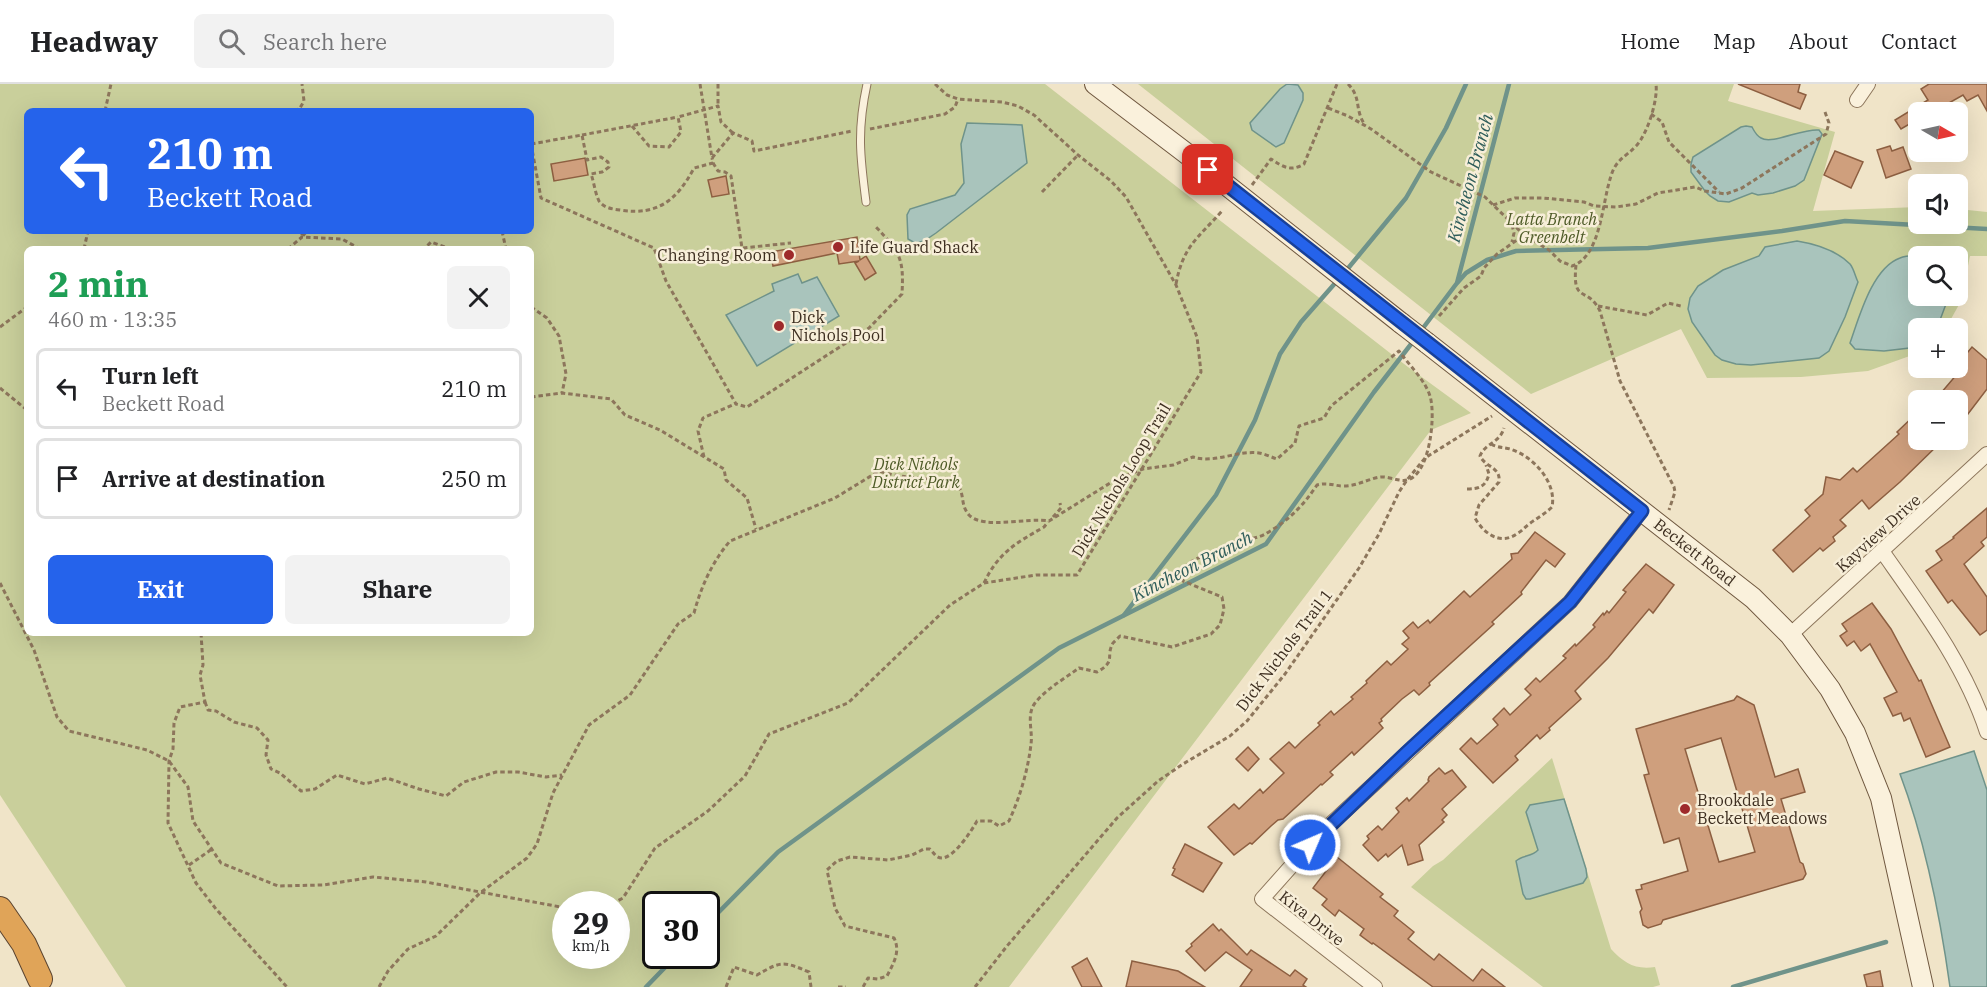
<!DOCTYPE html>
<html lang="en">
<head>
<meta charset="utf-8">
<style>
	body { margin:0; font-family:"IBM Plex Serif",serif; background:#f2f2f2; color:#202124; height:100vh; display:flex; flex-direction:column; font-size:22px; white-space:nowrap }
	* { box-sizing:border-box; margin:0 }
	p { font-size:20px; color:#757577 }
	.icon { flex:none; width:33px; height:33px; fill:none; stroke:currentColor; stroke-width:2; stroke-linecap:round; stroke-linejoin:round }
	.map { position:relative; flex:1; overflow:hidden }
	.panel { position:absolute; left:24px; top:162px; width:510px; height:390px; display:flex; flex-direction:column; background:#fff; border-radius:9px; box-shadow:0 6px 24px #0002 }
	.panel>* { flex:none }
	.banner { position:absolute; left:24px; top:24px; width:510px; height:126px; border-radius:9px; box-shadow:0 6px 24px #0002; background:#2563eb; color:#fff; overflow:hidden }
	.needle { width:39px; rotate:99deg }
	.buttons { position:absolute; left:1908px; top:18px; display:grid; gap:12px }
	.buttons a { display:grid; place-items:center; width:60px; height:60px; border-radius:9px; background:#fff; box-shadow:0 6px 24px #0002; font-size:30px }
	.speed { position:absolute; left:552px; top:807px; display:flex; gap:12px; font-size:30px; font-weight:700; text-align:center }
	.speed>* { display:grid; place-content:center; width:78px; height:78px; border-radius:50%; background:#fff; box-shadow:0 6px 24px #0002; line-height:1 }
	.speed small { font-size:15px; font-weight:400 }
	.speed .limit { border:3px solid #111; border-radius:9px; background:#fff; color:#111 }
	.pin { position:absolute; display:grid; place-items:center; width:51px; height:51px; color:#fff; margin:-26px; border-radius:12px; box-shadow:0 3px 9px #0006 }
	.me { position:absolute; width:66px; margin:-33px; rotate:45deg; stroke-linejoin:round; filter:drop-shadow(0 0 4px #0008) }
	.turn { display:flex; align-items:center; gap:21px; height:126px; padding:0 24px; font-size:27px }
	.turn .icon { width:78px; height:78px; stroke-width:2.5 }
	.turn b { display:block; font-size:42px; line-height:51px }
	.round { display:grid; place-items:center; flex:none; width:63px; height:63px; border-radius:9px; background:#f2f2f2 }
	.head { display:flex; align-items:center; justify-content:space-between; height:102px; padding:0 24px }
	h1 { font-size:36px; font-weight:700; line-height:45px; color:#1e9e55 }
	.cta { display:flex; gap:12px; margin-top:auto; padding:12px 24px }
	.cta a { flex:1; height:69px; border-radius:9px; background:#2563eb; color:#fff; font-size:24px; font-weight:700; line-height:69px; text-align:center }
	.cta a+a { background:#f2f2f2; color:#202124 }
	ul { padding:0; list-style:none }
	li { display:flex; align-items:center; gap:18px; height:81px; margin:0 12px 9px; padding:0 12px; border:3px solid #e0e0e0; border-radius:9px }
	li div { flex:1 }
	li b { display:block; font-size:22px }
	li em { font-style:normal }
	header { display:flex; align-items:center; gap:36px; box-sizing:border-box; height:84px; padding:0 30px; background:#fff; border-bottom:2px solid #e0e0e0 }
	header strong { font-size:28px }
	nav { display:flex; gap:33px; margin-inline-start:auto; font-size:21px }
	.search { width:420px; height:54px; background:#f2f2f2; display:flex; align-items:center; gap:15px; box-sizing:border-box; padding:0 21px; border-radius:9px; color:#757577; font-size:22px }
	.map>svg:first-child { display:block }
	.green { fill:#c9cf9b; fill-rule:evenodd }
	.water { fill:#a9c4bc; stroke:#6f938a; stroke-width:1.5 }
	.lines { fill:none; stroke-linecap:round; stroke-linejoin:round }
	.stream { stroke:#6f938a; stroke-width:4.5 }
	.building { fill:#cf9f7d; stroke:#8d5f41; stroke-width:1.5; fill-rule:evenodd }
	.lane-casing { stroke:#8d765c; stroke-width:9 }
	.street-casing { stroke:#8d765c; stroke-width:16 }
	.secondary-casing { stroke:#6f573f; stroke-width:22 }
	.highway-casing { stroke:#5b4430; stroke-width:26 }
	.path { stroke:#8d765c; stroke-width:3; stroke-dasharray:4.5 3; stroke-linecap:butt }
	.lane { stroke:#faf1dc; stroke-width:7 }
	.street { stroke:#faf1dc; stroke-width:14 }
	.secondary { stroke:#faf1dc; stroke-width:20 }
	.highway { stroke:#e0a458; stroke-width:24 }
	.secondary-bridge-casing { stroke:#6f573f; stroke-width:22; stroke-linecap:butt }
	.secondary-bridge { stroke:#faf1dc; stroke-width:20 }
	.route-casing { stroke:#184099; stroke-width:15 }
	.route { stroke:#2563eb; stroke-width:10 }
	.poi-dot { fill:#9e2a2b; stroke:#f7eed8; stroke-width:2 }
	.labels { text-anchor:middle; dominant-baseline:central; stroke-width:5; stroke-linejoin:round; paint-order:stroke }
	.park-label { font-size:16px; font-style:italic; fill:#4d5a26; stroke:#f7eed8 }
	.poi-label { font-size:16px; fill:#3d2e20; stroke:#f7eed8; text-anchor:start }
	.street-label { font-size:16px; fill:#3d2e20; stroke:#f7eed8 }
	.water-label { font-size:18px; font-style:italic; fill:#2f5d5a; stroke:#f7eed8 }
</style>
</head>
<body>
<header>
<strong>Headway</strong>
<div class="search"><svg class="icon" aria-label="search" viewBox="0 0 24 24"><circle cx="10" cy="10" r="6"/><path d="M15 15l6 6"/></svg>Search here</div>
<nav><a>Home</a><a>Map</a><a>About</a><a>Contact</a></nav>
</header>
<div class="map">
<svg width="1987" height="903" viewBox="0 0 1987 903">
	<rect width="100%" height="100%" fill="#f0e4c8"/>
	<g class="green">
		<path d="M0,0H1045L1408,283L1471,329L1431,346L1009,903H126L0,711ZM27,27H531V147H27ZM27,165H531V549H27ZM566,820H616V872H566ZM656,820H706V872H656Z"/>
		<path d="M1138,0H1734L1728,17L1835,48L1813,127L1918,123V140H1958V125L1987,128V172H1970L1961,217L1946,244H1918V269L1868,287L1801,293L1707,294L1681,245L1531,310ZM1918,172H1958V212H1918Z"/>
		<path d="M1552,674L1611,865C1624,879 1635,886 1655,883L1660,901L1653,903H1543L1411,803L1433,782L1443,776Z"/>
	</g>
	<g class="water">
		<polygon points="1287,0 1298,1 1303,9 1303,16 1284,59 1276,63 1252,46 1250,39 1280,5"/>
		<polygon points="967,39 1022,41 1027,79 936,149 924,157 915,159 908,155 907,131 910,125 955,111 964,99 961,60"/>
		<path d="M1746,42L1752,43C1754,47 1757,52 1761,54C1772,61 1803,44 1819,46L1822,50L1804,96L1795,102L1773,109L1758,111L1752,109L1729,118L1718,117L1710,112L1705,107L1691,88V80L1693,73L1741,43Z"/>
		<path d="M1797,157C1816,160 1836,166 1850,180C1854,185 1855,192 1858,198L1845,233L1829,267L1819,274L1751,281L1736,280L1722,276L1715,271L1692,238L1688,225L1690,214L1698,202L1723,186L1759,172L1765,163Z"/>
		<path d="M1924,171L1950,172H1918V212H1949L1937,244H1918V263L1884,267L1855,265L1850,259C1859,234 1872,184 1900,174C1907,171 1917,172 1924,171Z"/>
		<polygon points="798,190 802,199 817,193 839,232 757,282 726,231 774,207 772,200"/>
		<path d="M1974,667L1987,706V903H1950C1940,831 1926,759 1900,690Z"/>
		<path d="M1564,715L1586,785L1587,793L1583,799L1530,815H1526L1523,810L1516,777C1522,771 1532,773 1538,766L1526,728L1530,721Z"/>
	</g>
	<g class="lines">
		<g class="stream">
			<polyline points="1345,188 1406,114 1446,44 1466,0"/>
			<polyline points="1458,198 1466,189 1487,176 1516,167 1648,164 1782,147 1845,137 1987,145"/>
			<polyline points="1420,248 1457,199 1509,0"/>
			<polyline points="1124,531 1216,411 1255,336 1280,270 1301,238 1337,197"/>
			<polyline points="706,841 778,768 1059,564 1266,460 1374,308 1415,255"/>
			<polyline points="646,903 676,872"/>
			<polyline points="1733,903 1886,858"/>
		</g>
	</g>
	<g class="building">
		<polygon points="1738,0 1800,0 1798,8 1806,11 1800,25"/>
		<polygon points="1929,0 1987,0 1987,27 1978,11 1967,17 1963,11 1933,28 1918,28 1918,35 1901,45 1895,36 1928,16 1921,5"/>
		<polygon points="1890,62 1892,67 1903,63 1911,85 1886,94 1877,66"/>
		<polygon points="1835,67 1863,78 1851,104 1824,91"/>
		<polygon points="585,74 588,91 554,97 551,80"/>
		<polygon points="726,92 729,110 712,113 708,96"/>
		<polygon points="857,153 860,176 866,172 876,189 865,196 855,179 859,177 839,180 837,169 773,182 770,168"/>
		<polygon points="1972,263 1987,276 1987,305 1958,343 1958,316 1935,316 1958,289 1953,286 1958,284 1958,280"/>
		<polygon points="1918,328 1918,356 1943,356 1900,398 1869,425 1862,416 1840,436 1846,442 1833,453 1835,457 1823,467 1820,464 1793,488 1773,466 1810,432 1805,426 1823,410 1826,393 1840,396 1853,384 1857,388 1899,350 1897,348"/>
		<polygon points="1987,424 1987,453 1981,458 1984,462 1964,480 1987,513 1987,546 1980,551 1952,516 1948,519 1926,487 1942,476 1936,467 1954,454 1953,453"/>
		<polygon points="1535,448 1565,470 1555,483 1546,476 1521,508 1522,510 1492,538 1494,540 1429,599 1430,601 1419,611 1414,606 1402,615 1381,635 1382,637 1379,639 1383,644 1354,671 1352,668 1330,688 1333,691 1322,701 1321,700 1283,735 1278,736 1271,742 1252,760 1250,759 1234,771 1208,743 1234,720 1239,725 1260,705 1263,709 1284,689 1270,675 1289,658 1295,664 1302,657 1320,641 1318,639 1331,627 1334,631 1353,615 1351,613 1367,599 1366,597 1387,577 1391,581 1408,565 1402,560 1409,554 1403,547 1413,538 1418,544 1428,536 1430,539 1464,507 1470,513 1512,475 1511,470 1518,469"/>
		<polygon points="1646,480 1674,501 1653,529 1649,525 1608,574 1575,607 1581,615 1549,644 1550,646 1540,655 1537,651 1515,672 1518,676 1493,699 1460,665 1471,654 1477,660 1498,641 1493,635 1504,624 1510,631 1531,611 1525,605 1536,594 1540,598 1566,574 1563,572 1575,560 1576,562 1595,543 1593,541 1603,529 1604,531 1607,527 1609,529 1626,508 1623,506"/>
		<polygon points="1872,519 1891,545 1919,597 1921,596 1950,663 1926,673 1910,634 1904,637 1901,629 1893,632 1884,614 1897,608 1870,560 1861,567 1854,557 1847,562 1840,552 1847,547 1842,540"/>
		<path d="M1737,612L1754,621L1775,693L1798,685L1805,708L1781,715L1800,778L1803,780L1806,790L1803,795L1663,836L1661,840L1648,844L1643,841L1640,828L1642,825L1636,806L1642,805L1641,801L1688,787L1679,754L1664,759L1644,691L1649,690L1636,645L1734,616ZM1721,654L1755,768L1719,778L1685,665Z"/>
		<polygon points="1248,663 1259,675 1248,687 1236,675"/>
		<polygon points="1439,684 1445,690 1452,686 1466,703 1442,725 1447,731 1442,736 1444,738 1419,761 1423,776 1408,781 1402,761 1388,773 1386,770 1378,777 1363,761 1369,755 1367,752 1378,742 1382,746 1399,728 1396,724 1407,714 1409,717 1429,697 1428,696 1429,693"/>
		<polygon points="1185,760 1222,779 1203,808 1172,791 1175,785 1173,784"/>
		<polygon points="1337,773 1383,810 1380,813 1398,827 1394,832 1414,848 1408,855 1434,876 1439,870 1473,897 1482,885 1505,903 1433,903 1373,859 1372,860 1360,851 1364,845 1339,826 1335,832 1322,821 1327,815 1313,804"/>
		<polygon points="1213,840 1219,847 1221,845 1247,871 1251,866 1290,892 1295,886 1307,895 1303,901 1306,903 1240,903 1252,886 1226,868 1205,887 1186,867 1192,862 1191,860"/>
		<polygon points="1087,874 1102,903 1082,903 1072,883"/>
		<polygon points="1132,877 1178,887 1205,903 1126,903"/>
		<polygon points="1880,887 1883,903 1867,903 1864,891"/>
	</g>
	<g class="lines">
		<defs>
			<path id="lane" d="M866,118C860,72 857,46 867,0"/>
			<g id="street">
				<polyline points="1857,16 1868,0"/>
				<path d="M1882,467C1922,524 1965,581 1987,648"/>
				<polyline points="1790,551 1987,370"/>
				<polyline points="1375,903 1262,815 1319,751 1570,518 1642,427"/>
			</g>
			<g id="secondary">
				<polyline points="1095,0 1191,73 1401,239"/>
				<polyline points="1427,259 1753,514 1790,551 1830,605 1855,649 1881,714 1923,903"/>
			</g>
			<polyline id="highway" points="0,825 24,860 40,895"/>
		</defs>
		<use href="#lane" class="lane-casing"/>
		<use href="#street" class="street-casing"/>
		<use href="#secondary" class="secondary-casing"/>
		<use href="#highway" class="highway-casing"/>
		<g class="path">
			<polyline points="700,0 712,74 733,49 752,57 754,67 852,47"/>
			<polyline points="718,0 718,22"/>
			<path d="M1348,0C1362,14 1354,25 1365,41"/>
			<path d="M1328,24L1348,32L1371,45L1431,88L1485,113L1524,151L1549,166L1560,177L1572,182C1601,173 1602,118 1611,92C1616,75 1626,73 1637,61C1648,48 1658,16 1656,0"/>
			<polyline points="105,27 111,0"/>
			<polyline points="294,27 300,24 304,17 302,0"/>
			<polyline points="1651,30 1662,38 1669,58 1719,108"/>
			<polyline points="632,42 649,62 669,63 681,48 678,33 718,22 721,38 733,49"/>
			<polyline points="870,45 945,30 955,23 958,15"/>
			<polyline points="582,51 678,33"/>
			<path d="M531,60L541,114L654,164L666,197L736,320L747,323L869,244L902,210C904,174 900,168 875,142"/>
			<path d="M531,60L582,51L587,76L601,73L608,78L609,83L602,88L591,90C594,98 595,109 599,117C604,124 612,125 620,126C658,132 677,116 694,84L713,79L712,74"/>
			<polyline points="713,79 718,87 725,88 731,92 742,164 791,159"/>
			<path d="M1252,101L1271,75C1283,83 1291,88 1304,80L1337,0"/>
			<polyline points="1042,108 1078,71"/>
			<polyline points="1493,121 1515,114 1543,114 1584,118 1594,122 1616,123 1636,120 1658,109 1695,103 1705,107 1726,110 1742,104 1826,50 1829,39 1825,28"/>
			<polyline points="1512,141 1514,149 1512,158"/>
			<polyline points="302,147 302,153 307,147"/>
			<polyline points="502,147 506,165"/>
			<polyline points="84,165 88,147"/>
			<polyline points="288,165 302,153 342,155 360,165"/>
			<polyline points="421,165 426,163 431,158 450,165"/>
			<path d="M1576,181C1572,221 1587,201 1600,227L1620,297L1674,403L1675,408L1669,426"/>
			<path d="M1176,200C1183,162 1198,154 1222,127"/>
			<polyline points="1598,222 1647,231 1668,219 1681,222"/>
			<polyline points="531,223 547,234 559,252 566,290 562,309"/>
			<polyline points="1439,232 1464,204 1481,192 1484,184 1497,170 1517,156 1528,155"/>
			<polyline points="0,243 27,223"/>
			<polyline points="0,304 27,326"/>
			<polyline points="531,313 562,309 611,315 625,331 660,346 724,385 726,396 747,414 756,445"/>
			<path d="M1491,360C1498,364 1503,363 1510,365C1533,372 1557,398 1552,423C1545,430 1537,434 1529,440C1525,443 1522,447 1518,449C1501,462 1484,450 1475,434L1479,421L1499,398C1501,383 1485,383 1480,372C1485,359 1500,359 1504,344"/>
			<polyline points="704,373 698,347 703,334 735,320"/>
			<path d="M1467,405C1480,405 1486,402 1489,390L1486,381"/>
			<polyline points="1053,433 1061,424 1060,419"/>
			<polyline points="0,499 34,566 57,633 69,647 147,666 169,677 188,703 193,737 221,779 278,802 323,801 373,793 426,798 566,824"/>
			<path d="M984,499C998,469 1016,459 1044,443L1048,438"/>
			<polyline points="201,549 203,581 200,591 205,618 180,623 174,639 173,665 169,677 168,739 196,799 216,825 287,903"/>
			<polyline points="205,618 208,626 216,627 234,638 257,644 268,656 266,671 271,685 280,689 301,707 315,705 337,691 365,700 387,694 419,705 446,712 464,698 496,688 518,688 546,693 562,691"/>
			<polyline points="189,781 212,765"/>
			<polyline points="612,820 623,814 655,764 708,727 745,692 769,650 848,619 950,521 984,499 1036,491 1077,491 1201,288 1197,253 1176,201 1126,113 1111,97 1078,71 1034,31 1018,22 1002,18 958,15 947,11 935,0"/>
			<path d="M379,903L388,887L408,865L436,852L480,809L527,774L537,760L553,709L589,641L630,611L678,540L694,529C701,503 712,478 730,457L835,414L879,387C901,394 927,396 951,394C968,408 958,418 969,431C983,446 1029,433 1049,437L1115,396L1143,385L1173,381L1193,373C1214,380 1237,366 1259,369C1265,370 1271,373 1277,375L1295,359L1299,342L1324,334L1331,322L1399,267C1409,281 1425,296 1430,312C1436,331 1430,391 1407,396C1399,398 1389,392 1380,393C1368,395 1357,402 1344,402C1333,402 1329,398 1317,401C1303,422 1289,436 1267,449C1256,456 1242,455 1231,459C1225,461 1220,465 1214,468C1201,473 1180,477 1183,497L1222,513L1224,525L1220,541L1211,550L1172,563L1120,552C1118,554 1115,557 1113,559C1105,573 1117,577 1097,588L1079,584C1064,595 1046,605 1035,619C1026,631 1033,647 1031,660C1028,686 1020,713 1009,737L999,742L991,737H977C972,746 954,774 942,774C936,774 934,769 930,765H924L912,771L888,776L850,773L837,777L827,786L835,824L845,842L894,854C901,868 893,880 887,892L878,895L868,894L863,903"/>
			<path d="M726,903L734,883L757,891C781,877 783,877 809,888L811,903"/>
			<polyline points="838,903 846,903"/>
			<polyline points="975,903 1007,862 1117,734 1158,697 1183,680 1230,652 1247,637 1285,590 1359,484 1379,450 1399,408 1407,396 1425,374 1492,332"/>
		</g>
		<use href="#lane" class="lane"/>
		<use href="#street" class="street"/>
		<use href="#secondary" class="secondary"/>
		<use href="#highway" class="highway"/>
		<defs>
			<polyline id="secondary-bridge" points="1401,239 1427,259"/>
		</defs>
		<use href="#secondary-bridge" class="secondary-bridge-casing"/>
		<use href="#secondary-bridge" class="secondary-bridge"/>
	</g>
	<g class="lines">
		<defs>
			<polyline id="route" points="1208,86 1642,427 1570,518 1406,669 1310,761"/>
		</defs>
		<use href="#route" class="route-casing"/>
		<use href="#route" class="route"/>
	</g>
	<g class="poi-dot">
		<circle cx="838" cy="163" r="6"/>
		<circle cx="789" cy="171" r="6"/>
		<circle cx="779" cy="242" r="6"/>
		<circle cx="1685" cy="725" r="6"/>
	</g>
	<g class="labels">
		<g class="park-label">
			<text x="1552" y="135">Latta Branch<tspan x="1552" dy="18">Greenbelt</tspan></text>
			<text x="916" y="380">Dick Nichols<tspan x="916" dy="18">District Park</tspan></text>
		</g>
		<g class="poi-label">
			<text x="850" y="163">Life Guard Shack</text>
			<text x="777" y="171" text-anchor="end">Changing Room</text>
			<text x="791" y="233">Dick<tspan x="791" dy="18">Nichols Pool</tspan></text>
			<text x="1697" y="716">Brookdale<tspan x="1697" dy="18">Beckett Meadows</tspan></text>
		</g>
		<g class="street-label">
			<text transform="translate(1121 396) rotate(-59)">Dick Nichols Loop Trail</text>
			<text transform="translate(1878 449) rotate(-42)">Kayview Drive</text>
			<text transform="translate(1695 468) rotate(38)">Beckett Road</text>
			<text transform="translate(1284 566) rotate(-53)">Dick Nichols Trail 1</text>
			<text transform="translate(1312 834) rotate(38)">Kiva Drive</text>
		</g>
		<g class="water-label">
			<text transform="translate(1470 94) rotate(-75)">Kincheon Branch</text>
			<text transform="translate(1192 482) rotate(-27)">Kincheon Branch</text>
		</g>
	</g>
</svg>
<div class="buttons">
<a><svg class="needle" viewBox="-14 -14 28 28"><path d="M0-13l5 13h-10z" fill="#e53935"/><path d="M0 13l5-13h-10z" fill="#757577"/></svg></a>
<a><svg class="icon" aria-label="sound" viewBox="0 0 24 24"><path d="M4 9h4l5-4v14l-5-4H4zM17 9q2 3 0 6"/></svg></a>
<a><svg class="icon" aria-label="search" viewBox="0 0 24 24"><circle cx="10" cy="10" r="6"/><path d="M15 15l6 6"/></svg></a>
<a>+</a>
<a>−</a>
</div>
<div class="speed"><div>29<small>km/h</small></div><div class="limit">30</div></div>
<div class="pin" style="left:1208px;top:86px;background:#d93025"><svg class="icon" aria-label="arrive" viewBox="0 0 24 24"><path d="M6 21V4h12l-3 4 3 4H6"/></svg></div>
<svg class="me" style="left:1310px;top:761px" viewBox="-20 -20 40 40"><circle r="17" fill="#2563eb" stroke="#fff" stroke-width="3"/><path d="M0-11L8 9 0 5-8 9z" fill="#fff"/></svg>
<div class="banner">
<div class="turn"><svg class="icon" aria-label="left" viewBox="0 0 24 24"><path d="M17 20v-9H6M10 6l-5 5 5 5"/></svg><div><b>210 m</b>Beckett Road</div></div>
</div>
<section class="panel">
<div class="head"><div><h1>2 min</h1><p>460 m · 13:35</p></div><a class="round"><svg class="icon" aria-label="close" viewBox="0 0 24 24"><path d="M6 6l12 12M18 6L6 18"/></svg></a></div>
<ul>
<li><svg class="icon" aria-label="left" viewBox="0 0 24 24"><path d="M17 20v-9H6M10 6l-5 5 5 5"/></svg><div><b>Turn left</b><p>Beckett Road</p></div><em>210 m</em></li>
<li><svg class="icon" aria-label="arrive" viewBox="0 0 24 24"><path d="M6 21V4h12l-3 4 3 4H6"/></svg><div><b>Arrive at destination</b></div><em>250 m</em></li>
</ul>
<div class="cta"><a>Exit</a><a>Share</a></div>
</section>
</div>
</body>
</html>
